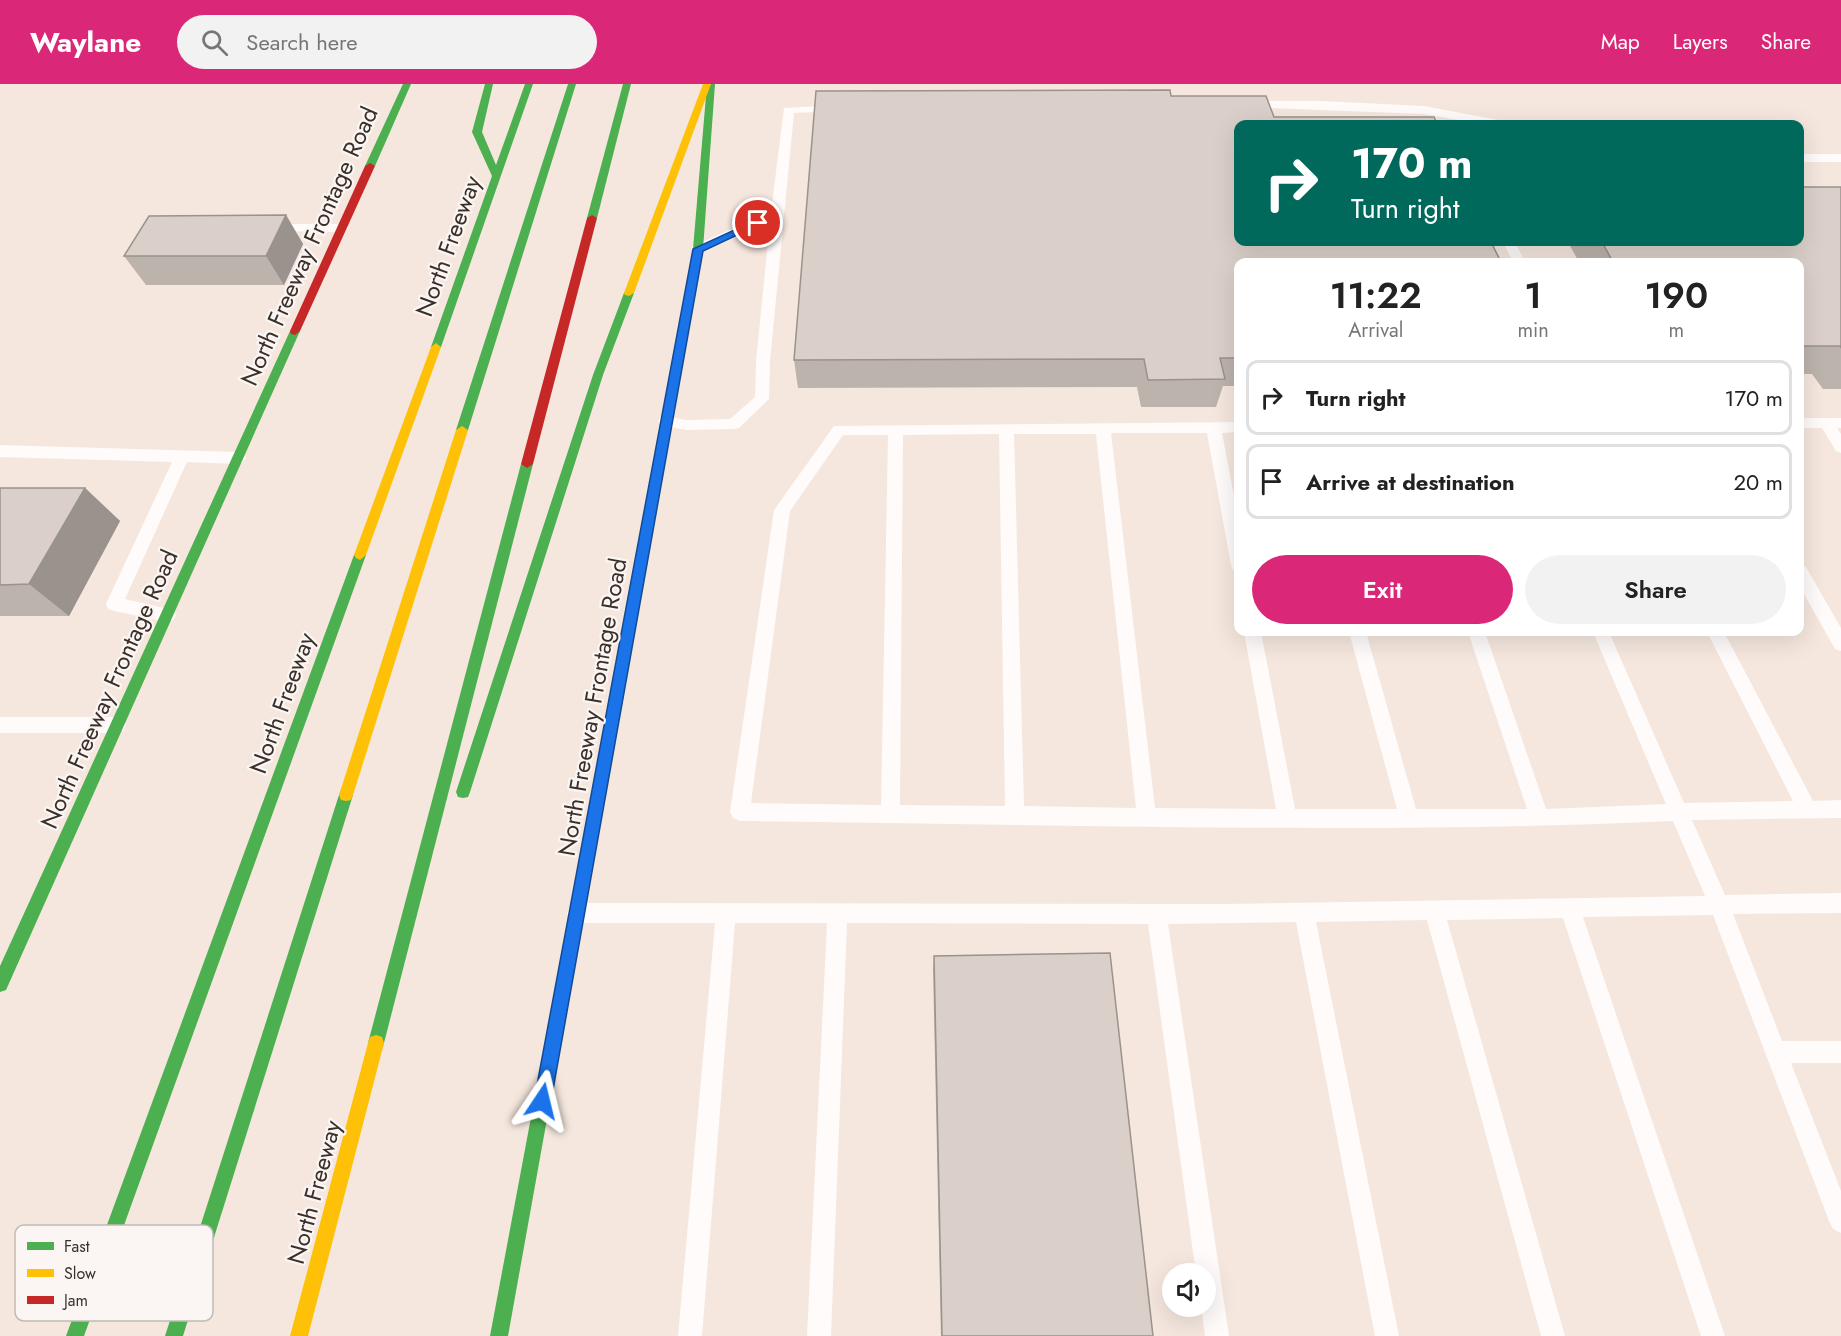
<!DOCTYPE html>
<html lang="en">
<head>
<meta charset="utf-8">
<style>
	body { margin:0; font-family:Jost,sans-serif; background:#f2f2f2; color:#222; height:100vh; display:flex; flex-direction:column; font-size:22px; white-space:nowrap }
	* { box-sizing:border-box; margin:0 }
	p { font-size:20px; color:#767676 }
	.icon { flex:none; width:33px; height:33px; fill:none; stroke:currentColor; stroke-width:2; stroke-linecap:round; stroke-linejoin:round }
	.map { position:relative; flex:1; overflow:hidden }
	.sheet { position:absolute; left:1234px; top:174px; width:570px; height:378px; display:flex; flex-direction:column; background:#fff; border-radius:12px; box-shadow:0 6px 24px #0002 }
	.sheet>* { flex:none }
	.banner { position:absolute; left:1234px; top:36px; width:570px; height:126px; border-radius:12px; box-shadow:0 6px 24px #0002; background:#00695c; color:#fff; overflow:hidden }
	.controls { position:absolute; left:1162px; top:1179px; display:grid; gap:12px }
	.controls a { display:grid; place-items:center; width:54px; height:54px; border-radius:50%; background:#fff; box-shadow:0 6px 24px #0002; font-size:30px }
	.pin { position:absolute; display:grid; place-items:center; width:51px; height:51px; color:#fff; margin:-26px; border:3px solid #fff; border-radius:50%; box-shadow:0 2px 6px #0007 }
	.me { position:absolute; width:66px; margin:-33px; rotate:10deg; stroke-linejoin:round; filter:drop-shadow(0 0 4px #0008) }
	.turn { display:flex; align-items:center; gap:21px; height:126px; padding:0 18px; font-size:27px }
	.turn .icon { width:78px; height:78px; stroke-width:2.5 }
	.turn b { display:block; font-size:42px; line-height:51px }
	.eta { display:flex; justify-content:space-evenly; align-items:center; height:102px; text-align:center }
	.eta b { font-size:36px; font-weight:600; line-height:42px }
	.primary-button { display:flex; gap:12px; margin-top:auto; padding:12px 18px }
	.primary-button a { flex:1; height:69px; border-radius:36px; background:#db2777; color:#fff; font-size:24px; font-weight:600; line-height:69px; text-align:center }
	.primary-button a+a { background:#f2f2f2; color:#222 }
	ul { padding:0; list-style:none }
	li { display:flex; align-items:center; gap:18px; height:75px; margin:0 12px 9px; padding:0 6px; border:3px solid #e0e0e0; border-radius:12px }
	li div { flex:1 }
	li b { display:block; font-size:22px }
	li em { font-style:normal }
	header { display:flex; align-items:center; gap:36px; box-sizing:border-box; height:84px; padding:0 30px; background:#db2777; color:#fff }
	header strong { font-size:28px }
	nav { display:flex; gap:33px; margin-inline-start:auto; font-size:21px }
	.search { width:420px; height:54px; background:#f2f2f2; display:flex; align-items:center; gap:15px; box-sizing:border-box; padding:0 21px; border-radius:33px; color:#767676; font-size:22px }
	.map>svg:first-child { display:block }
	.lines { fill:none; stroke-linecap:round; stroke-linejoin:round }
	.lane { fill:#fefbfa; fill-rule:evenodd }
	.fast { fill:#4caf50; fill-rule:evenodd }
	.slow { fill:#ffc107; fill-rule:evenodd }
	.jam { fill:#c62828; fill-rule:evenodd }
	.wall { fill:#bcb3ad }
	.shaded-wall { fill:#99928d }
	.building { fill:#dbd0c9; stroke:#99928d; stroke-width:1.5 }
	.route { fill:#1a73e8; stroke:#114b97; stroke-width:1.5 }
	.labels { text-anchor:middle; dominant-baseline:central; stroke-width:4.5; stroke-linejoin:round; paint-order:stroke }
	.street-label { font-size:24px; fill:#3a302a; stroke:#fbf6f3 }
	.key { fill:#fbf6f3; stroke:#c1bbb7; stroke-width:1.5 }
	.key-label { font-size:16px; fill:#3a302a }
</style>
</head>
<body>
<header>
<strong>Waylane</strong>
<div class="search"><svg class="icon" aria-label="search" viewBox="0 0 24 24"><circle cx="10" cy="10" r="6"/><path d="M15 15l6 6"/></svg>Search here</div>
<nav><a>Map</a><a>Layers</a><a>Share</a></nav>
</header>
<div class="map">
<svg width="1841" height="1252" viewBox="0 0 1841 1252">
	<rect width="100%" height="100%" fill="#f5e7de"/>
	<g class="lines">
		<g class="lane">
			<polygon points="1247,17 1320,17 1424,22 1498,36 1504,40 1482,40 1424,30 1243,23 1243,19"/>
			<polygon points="838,21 844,25 842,27 794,29 770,277 769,315 739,344 734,345 686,346 661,341 658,337 661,333 666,332 686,336 730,335 755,313 756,277 770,138 703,168 698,169 691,165 693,162 771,128 784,24"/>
			<rect x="1800" y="70" width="41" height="8"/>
			<polygon points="269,140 343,140 349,144 343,148 264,147 263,144"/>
			<polygon points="1503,158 1515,158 1525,178 1513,178"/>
			<polygon points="1800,334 1841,334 1841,344 1837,344 1841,350 1841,369 1836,367 1822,344 1800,344"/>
			<path d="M1239,338V348L1222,349L1239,438V488L1233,486L1231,481L1207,349H1111L1155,724L1276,725L1244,548H1261L1295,725H1397L1349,548H1366L1416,725H1527L1468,548H1485L1546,725L1666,720L1593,548H1609L1684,719L1793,717L1707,548H1724L1813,717L1841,716V734L1692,736L1725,811L1841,809V829L1733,830L1782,957H1841V979H1791L1841,1107V1149L1833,1145L1829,1137L1713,831L1583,833L1725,1252H1701L1563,834L1447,836L1565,1252H1541L1427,836L1316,838L1399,1252H1375L1296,838L1168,840L1229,1252H1205L1201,1222H1206V1190H1196L1148,840L847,839L831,1252H807L827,839H735L702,1252H678L715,839H577L570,836L567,829L570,822L577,819L1227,820L1705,812L1673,737C1362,751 1050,740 740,737L733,734L730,728L774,426L834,342ZM999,350L1005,722L900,721L903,351ZM1014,350H1096L1136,724L1024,722ZM843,351H888L881,721L751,719L790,427Z"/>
			<polygon points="0,361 238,368 243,370 246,374 243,378 238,380 187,378 125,515 173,526 176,531 173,536 167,538 114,527 108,525 106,520 172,378 0,373"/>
			<polygon points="1800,481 1806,483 1841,544 1841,567 1835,565 1800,503"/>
			<polygon points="0,633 117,633 123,635 126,641 123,647 117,649 0,649"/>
		</g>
		<g class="fast">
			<polygon points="403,0 411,0 375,82 367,84 365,82"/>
			<polygon points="485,0 493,0 482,48 496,81 525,0 533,0 441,263 436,267 431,263 492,92 472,48"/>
			<polygon points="568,0 576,0 468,346 466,349 458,349 456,346"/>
			<polygon points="623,0 631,0 597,134 592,137 587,134"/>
			<polygon points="707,0 715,0 703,165 696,203 691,206 686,203 693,165"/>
			<polygon points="629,206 634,209 603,291 470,708 468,713 463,714 458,713 456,708 593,291 624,209"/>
			<polygon points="295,243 300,247 6,906 0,908 0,882 290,247"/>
			<polygon points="527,376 533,380 384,959 382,965 376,967 370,965 368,959 521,380"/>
			<polygon points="360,466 366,471 84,1252 66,1252 354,471"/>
			<polygon points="642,468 648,473 508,1252 490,1252 636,473"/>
			<polygon points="346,705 351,706 353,711 183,1252 165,1252 339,711 341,706"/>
		</g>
		<g class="slow">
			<polygon points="703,0 711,0 634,209 629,212 625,211 624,209"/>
			<polygon points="691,200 696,203 648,473 642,478 636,473 686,203"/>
			<polygon points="436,259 441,263 366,471 360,476 356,474 354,471 431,263"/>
			<polygon points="462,342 468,346 353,711 351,716 346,717 341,716 339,711 456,346"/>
			<polygon points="376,951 382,953 384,959 308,1252 290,1252 368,959 370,953"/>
		</g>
		<g class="jam">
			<polygon points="370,79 375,82 300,247 295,251 291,250 290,247 365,82"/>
			<polygon points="592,131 597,134 533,380 527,384 521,380 587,134"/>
		</g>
	</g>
	<g class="wall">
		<polygon points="1171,12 1239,178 1239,302 1223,302 1216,323 1141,323 1137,303 798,304 794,276"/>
		<polygon points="1841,103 1841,305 1823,305 1812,290 1800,290 1800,178 1579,178 1568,158 1800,158"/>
		<polygon points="286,131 303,160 284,201 146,201 124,172"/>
		<polygon points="0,404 85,404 120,437 69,532 0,532"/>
		<polygon points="934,872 1153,1252 941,1252 933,886"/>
	</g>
	<g class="shaded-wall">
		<polygon points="286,131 303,160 284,201 266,172"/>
		<polygon points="85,404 120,437 69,532 29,500"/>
	</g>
	<g class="building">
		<polygon points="1170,6 1171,12 1266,12 1274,33 1434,33 1437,40 1239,40 1239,158 1491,158 1501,178 1239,178 1239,274 1220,274 1225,295 1148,296 1144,275 794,276 816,7"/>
		<polygon points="1800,103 1841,103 1841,264 1840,262 1800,262 1800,178 1613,178 1602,158 1800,158"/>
		<polygon points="286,131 266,172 124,172 149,132"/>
		<polygon points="0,404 85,404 29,500 0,501"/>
		<polygon points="1110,869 1153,1252 942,1252 934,872"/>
	</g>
	<polygon class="route" points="754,137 763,139 703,167 551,1017 548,1023 542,1026 536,1023 534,1017 693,165"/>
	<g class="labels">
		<g class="street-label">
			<text transform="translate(309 162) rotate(-66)">North Freeway Frontage Road</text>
			<text transform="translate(448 162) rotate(-70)">North Freeway</text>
			<text transform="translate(109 605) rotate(-66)">North Freeway Frontage Road</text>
			<text transform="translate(282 619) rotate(-70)">North Freeway</text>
			<text transform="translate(592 623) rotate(-80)">North Freeway Frontage Road</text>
			<text transform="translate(314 1108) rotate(-75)">North Freeway</text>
		</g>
	</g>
	<rect x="15" y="1141" width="198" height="96" rx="9" class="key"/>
	<rect x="27" y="1158" width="27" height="8" fill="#4caf50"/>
	<rect x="27" y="1185" width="27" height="8" fill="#ffc107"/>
	<rect x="27" y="1212" width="27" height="8" fill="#c62828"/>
	<g class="key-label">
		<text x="64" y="1168">Fast</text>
		<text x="64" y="1195">Slow</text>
		<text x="64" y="1222">Jam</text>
	</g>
</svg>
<div class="controls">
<a><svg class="icon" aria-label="sound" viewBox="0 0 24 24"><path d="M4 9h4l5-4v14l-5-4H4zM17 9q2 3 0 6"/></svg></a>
</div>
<div class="pin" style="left:758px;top:139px;background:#d93025"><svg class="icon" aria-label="arrive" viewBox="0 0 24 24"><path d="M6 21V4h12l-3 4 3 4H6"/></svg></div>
<svg class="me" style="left:542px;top:1017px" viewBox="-20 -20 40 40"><path d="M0-17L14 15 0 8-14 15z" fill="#1a73e8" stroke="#fff" stroke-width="4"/></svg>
<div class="banner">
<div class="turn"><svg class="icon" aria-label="right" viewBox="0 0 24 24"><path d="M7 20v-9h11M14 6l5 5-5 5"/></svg><div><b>170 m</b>Turn right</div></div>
</div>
<section class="sheet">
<div class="eta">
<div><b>11:22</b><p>Arrival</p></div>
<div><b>1</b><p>min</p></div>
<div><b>190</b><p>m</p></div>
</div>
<ul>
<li><svg class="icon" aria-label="right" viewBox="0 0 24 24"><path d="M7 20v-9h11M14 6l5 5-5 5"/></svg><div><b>Turn right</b></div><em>170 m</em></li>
<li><svg class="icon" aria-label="arrive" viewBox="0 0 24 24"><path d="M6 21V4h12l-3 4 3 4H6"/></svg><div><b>Arrive at destination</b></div><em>20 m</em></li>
</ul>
<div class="primary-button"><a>Exit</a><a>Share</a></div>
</section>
</div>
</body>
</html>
